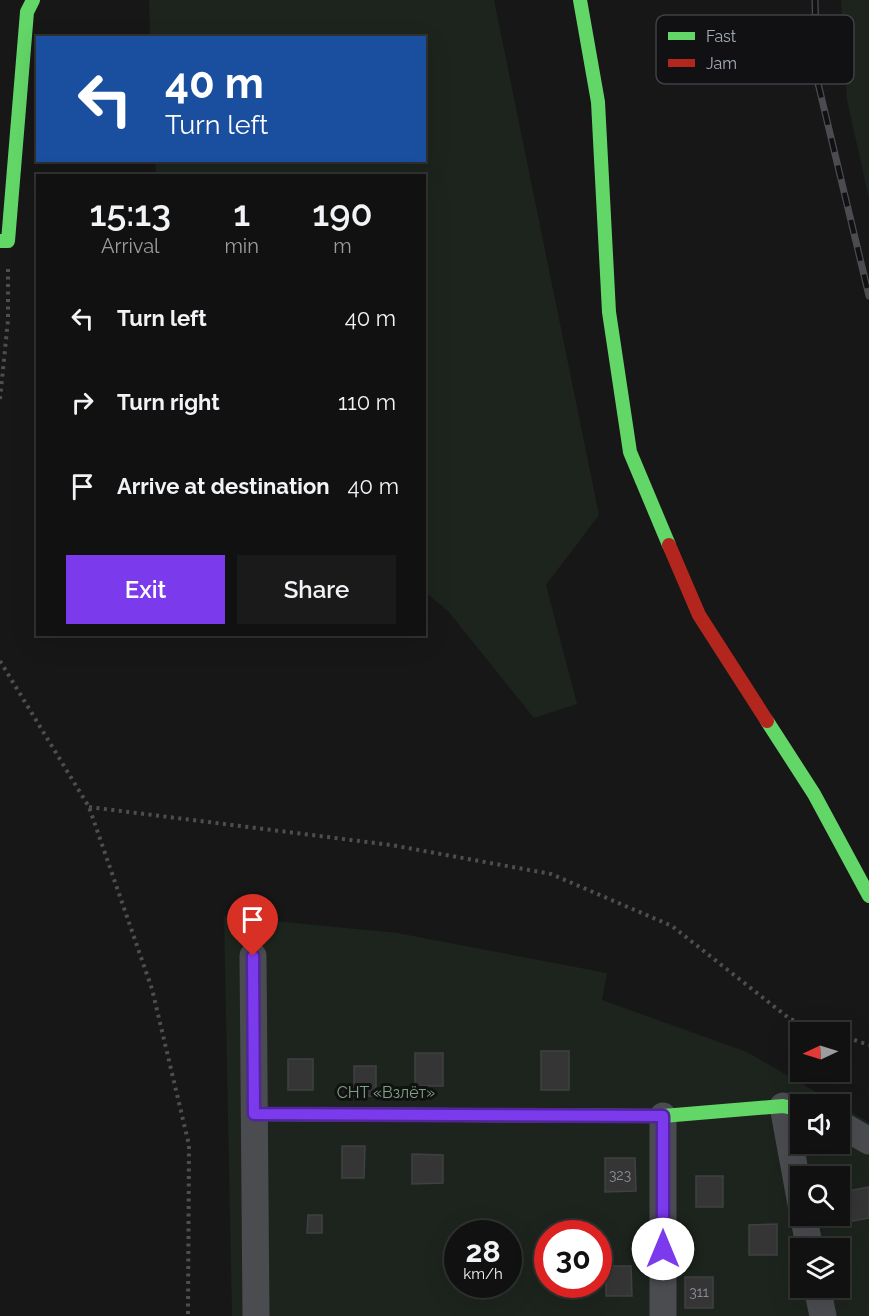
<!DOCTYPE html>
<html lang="en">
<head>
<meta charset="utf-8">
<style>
	body { margin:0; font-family:Raleway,sans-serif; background:#1a1a1a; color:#f1f3f6; height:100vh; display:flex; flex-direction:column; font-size:22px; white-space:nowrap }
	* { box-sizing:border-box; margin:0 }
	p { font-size:20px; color:#9c9d9f }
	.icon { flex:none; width:33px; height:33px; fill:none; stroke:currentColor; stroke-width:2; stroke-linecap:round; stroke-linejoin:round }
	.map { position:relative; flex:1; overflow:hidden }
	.sheet { position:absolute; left:36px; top:174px; width:390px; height:462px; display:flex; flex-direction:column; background:#111; border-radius:0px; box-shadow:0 6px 24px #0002,0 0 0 2px #303131 }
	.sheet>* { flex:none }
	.guide { position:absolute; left:36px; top:36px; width:390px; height:126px; border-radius:0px; box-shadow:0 6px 24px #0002,0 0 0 2px #303131; background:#1a4fa0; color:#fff; overflow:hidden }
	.needle { width:39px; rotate:266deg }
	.buttons { position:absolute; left:790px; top:1022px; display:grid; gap:12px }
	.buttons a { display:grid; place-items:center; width:60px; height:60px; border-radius:0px; background:#111; box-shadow:0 6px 24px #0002,0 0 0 2px #303131; font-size:30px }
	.speed { position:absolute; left:444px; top:1220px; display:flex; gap:12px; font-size:30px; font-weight:700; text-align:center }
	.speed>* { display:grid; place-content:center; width:78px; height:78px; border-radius:50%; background:#111; box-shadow:0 6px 24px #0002,0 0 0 2px #303131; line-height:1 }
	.speed small { font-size:15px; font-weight:400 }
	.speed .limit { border:9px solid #d22; background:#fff; color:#111 }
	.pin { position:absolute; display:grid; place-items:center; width:51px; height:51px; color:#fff; margin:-62px -26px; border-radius:50% 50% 50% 0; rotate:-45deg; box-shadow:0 0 6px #0007 }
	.pin .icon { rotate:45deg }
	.me { position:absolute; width:66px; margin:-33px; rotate:0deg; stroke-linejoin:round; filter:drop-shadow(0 0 4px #0008) }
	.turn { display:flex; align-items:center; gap:21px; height:126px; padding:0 30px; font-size:27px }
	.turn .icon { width:78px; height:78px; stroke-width:2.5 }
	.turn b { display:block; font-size:42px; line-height:51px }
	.eta { display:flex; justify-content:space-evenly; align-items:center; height:102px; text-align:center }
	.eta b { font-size:36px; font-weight:600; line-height:42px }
	.primary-button { display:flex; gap:12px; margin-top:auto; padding:12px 30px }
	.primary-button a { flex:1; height:69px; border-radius:0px; background:#7c3aed; color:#fff; font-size:24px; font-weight:600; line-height:69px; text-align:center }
	.primary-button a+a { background:#1a1a1a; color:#f1f3f6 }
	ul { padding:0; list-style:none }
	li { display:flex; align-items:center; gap:18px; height:84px; padding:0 30px }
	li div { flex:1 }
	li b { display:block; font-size:22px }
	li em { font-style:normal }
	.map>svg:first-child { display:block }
	.green { fill:#1d241d; fill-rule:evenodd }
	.building { fill:#353536; stroke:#3f4043; stroke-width:1.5 }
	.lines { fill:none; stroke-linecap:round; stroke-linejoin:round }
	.path { stroke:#4d4e52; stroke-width:4; stroke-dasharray:3 4.5; stroke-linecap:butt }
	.street { stroke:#4b4c50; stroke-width:27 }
	.fast { stroke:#63d668; stroke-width:14 }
	.jam { stroke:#b3261e; stroke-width:14 }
	.rail-casing { stroke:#4b4c4f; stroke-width:7 }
	.rail { stroke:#111113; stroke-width:4.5; stroke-dasharray:14; stroke-linecap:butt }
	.route-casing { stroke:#51269a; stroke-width:15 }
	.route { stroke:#7c3aed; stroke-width:10 }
	.labels { text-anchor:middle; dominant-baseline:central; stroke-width:6; stroke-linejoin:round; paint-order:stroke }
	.number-label { font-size:14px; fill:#8a8f98 }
	.park-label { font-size:16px; fill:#7da47e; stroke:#111113 }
	.key { fill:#111113; stroke:#3e4045; stroke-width:1.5 }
	.key-label { font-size:16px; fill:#a7adb8 }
</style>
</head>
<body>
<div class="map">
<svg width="869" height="1316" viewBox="0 0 869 1316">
	<rect width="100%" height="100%" fill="#171717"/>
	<g class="green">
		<polygon points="149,0 494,0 599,515 546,585 577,704 534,718 448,611 425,592 424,176 156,175 155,161 424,160 424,38 150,37"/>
		<polygon points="841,0 869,0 869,198 847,100"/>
		<path d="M224,916L397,933L607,973L602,1000L747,1052L837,1104H801V1143H840V1106L869,1122V1316H232ZM801,1176H840V1215H801ZM458,1233H508V1284H458ZM548,1233H598V1284H548ZM801,1248H840V1287H801Z"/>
	</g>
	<g class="building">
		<rect x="541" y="1051" width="28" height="39"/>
		<rect x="415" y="1053" width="28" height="33"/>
		<rect x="288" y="1059" width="25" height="31"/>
		<rect x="354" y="1066" width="22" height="30"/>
		<polygon points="342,1146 365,1146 364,1178 342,1178"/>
		<polygon points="412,1154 443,1155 443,1183 412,1184"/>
		<polygon points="605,1158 635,1158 636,1191 605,1192"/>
		<rect x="696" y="1176" width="27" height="31"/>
		<polygon points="869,1187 869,1218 847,1222 842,1192"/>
		<polygon points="308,1215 322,1215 322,1233 307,1233"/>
		<polygon points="777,1224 777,1255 749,1255 749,1225"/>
		<polygon points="606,1266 631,1266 632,1296 606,1296"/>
		<rect x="685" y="1277" width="28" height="31"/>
	</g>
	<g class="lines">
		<g class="path">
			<polyline points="0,399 8,320 8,269"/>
			<polyline points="0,661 89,807 152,989 189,1145 188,1316"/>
			<polyline points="89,807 391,845 551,874 672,926 790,1019 830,1032"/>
			<polyline points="840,1035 869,1045"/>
		</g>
		<g class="street">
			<polyline points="253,956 256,1316"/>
			<polyline points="783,1106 801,1204"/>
			<polyline points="663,1116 663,1316"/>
			<polyline points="840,1124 869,1141"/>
			<polyline points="803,1215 810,1248"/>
			<polyline points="817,1287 823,1316"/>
		</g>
		<g class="fast">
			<polyline points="580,0 598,102 609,312 630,452 669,545"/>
			<polyline points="0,241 8,241 27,12 33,0"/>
			<polyline points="767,721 814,794 869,896"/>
			<polyline points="254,1114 663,1116 783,1106 801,1110"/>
		</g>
		<polyline class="jam" points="669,545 699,615 767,721"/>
		<defs>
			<polyline id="rail" points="815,0 817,79 869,296"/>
		</defs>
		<use href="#rail" class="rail-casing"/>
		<use href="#rail" class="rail"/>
	</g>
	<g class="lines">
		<defs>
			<polyline id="route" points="253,956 254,1114 663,1116 663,1249"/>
		</defs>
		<use href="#route" class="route-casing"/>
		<use href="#route" class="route"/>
	</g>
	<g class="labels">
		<g class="number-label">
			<text x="620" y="1175">323</text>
			<text x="699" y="1292">311</text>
		</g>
		<g class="park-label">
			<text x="386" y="1092">СНТ «Взлёт»</text>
		</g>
	</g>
	<rect x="656" y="15" width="198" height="69" rx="9" class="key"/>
	<rect x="668" y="32" width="27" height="8" fill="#63d668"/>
	<rect x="668" y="59" width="27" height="8" fill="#b3261e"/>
	<g class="key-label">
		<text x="706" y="42">Fast</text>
		<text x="706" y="69">Jam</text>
	</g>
</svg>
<div class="buttons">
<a><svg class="needle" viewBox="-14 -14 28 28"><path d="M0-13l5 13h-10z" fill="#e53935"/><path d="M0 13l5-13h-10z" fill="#9c9d9f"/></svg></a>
<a><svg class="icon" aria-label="sound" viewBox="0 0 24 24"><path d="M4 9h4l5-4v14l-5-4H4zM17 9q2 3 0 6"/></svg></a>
<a><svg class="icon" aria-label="search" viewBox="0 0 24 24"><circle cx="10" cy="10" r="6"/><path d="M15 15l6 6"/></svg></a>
<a><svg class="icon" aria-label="layers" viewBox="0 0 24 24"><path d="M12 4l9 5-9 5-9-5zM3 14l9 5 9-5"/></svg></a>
</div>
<div class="speed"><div>28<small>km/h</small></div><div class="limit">30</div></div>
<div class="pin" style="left:253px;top:956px;background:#d93025"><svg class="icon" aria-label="arrive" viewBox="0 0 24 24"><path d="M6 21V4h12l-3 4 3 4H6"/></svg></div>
<svg class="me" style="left:663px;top:1249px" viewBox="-20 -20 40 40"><circle r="19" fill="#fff"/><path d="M0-13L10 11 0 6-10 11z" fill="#7c3aed"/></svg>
<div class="guide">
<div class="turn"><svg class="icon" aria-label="left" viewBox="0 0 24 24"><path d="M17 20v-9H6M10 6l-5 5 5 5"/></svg><div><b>40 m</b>Turn left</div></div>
</div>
<section class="sheet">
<div class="eta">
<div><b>15:13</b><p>Arrival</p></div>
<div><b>1</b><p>min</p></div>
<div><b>190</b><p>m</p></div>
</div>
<ul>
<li><svg class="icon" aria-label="left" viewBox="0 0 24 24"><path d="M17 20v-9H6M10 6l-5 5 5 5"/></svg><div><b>Turn left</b></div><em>40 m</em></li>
<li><svg class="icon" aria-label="right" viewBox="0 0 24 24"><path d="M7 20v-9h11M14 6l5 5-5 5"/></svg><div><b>Turn right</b></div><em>110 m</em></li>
<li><svg class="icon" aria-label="arrive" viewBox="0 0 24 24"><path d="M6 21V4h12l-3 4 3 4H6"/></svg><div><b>Arrive at destination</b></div><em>40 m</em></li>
</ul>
<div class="primary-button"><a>Exit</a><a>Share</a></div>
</section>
</div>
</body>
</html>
